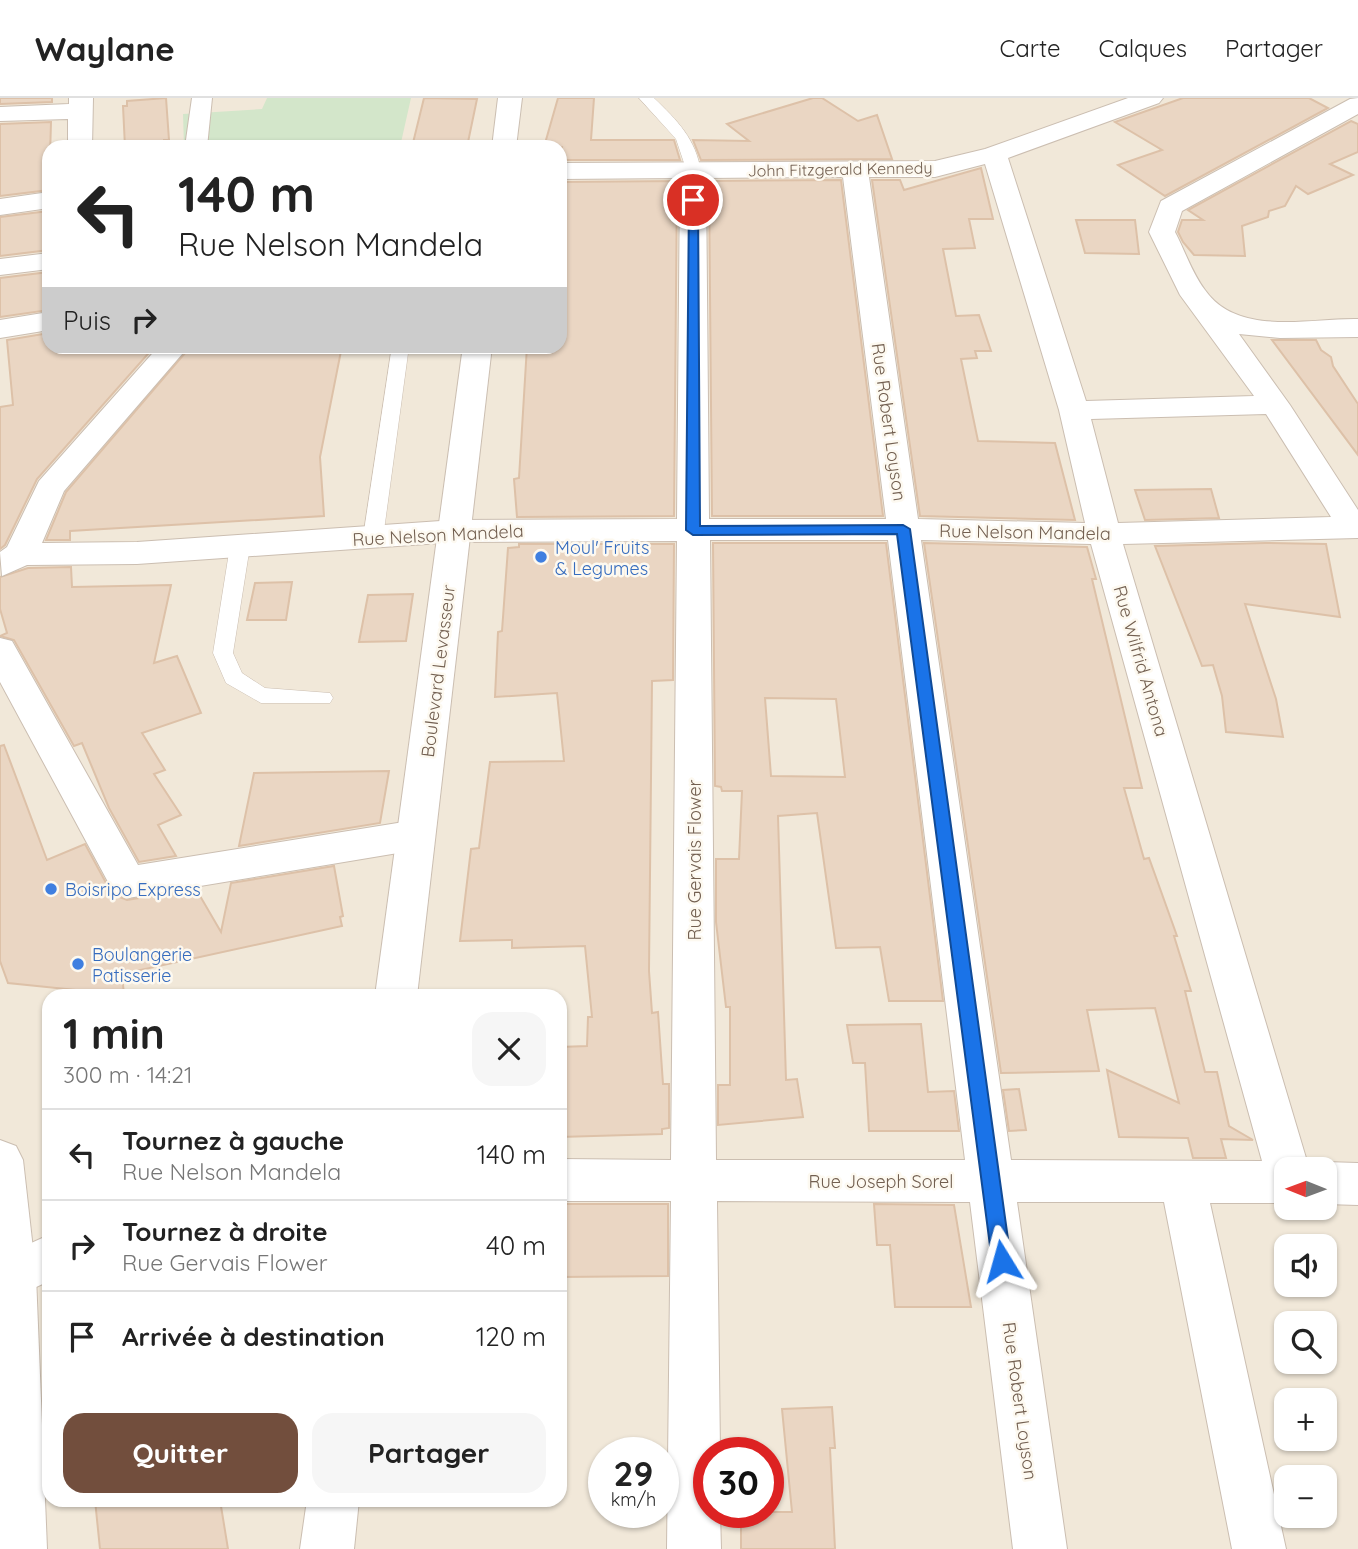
<!DOCTYPE html>
<html lang="fr">
<head>
<meta charset="utf-8">
<style>
	body { margin:0; font-family:Quicksand,sans-serif; background:#f6f6f6; color:#222; height:100vh; display:flex; flex-direction:column; font-size:26px; white-space:nowrap }
	* { box-sizing:border-box; margin:0 }
	p { font-size:23px; color:#767676 }
	.icon { flex:none; width:38px; height:38px; fill:none; stroke:currentColor; stroke-width:2; stroke-linecap:round; stroke-linejoin:round }
	.map { position:relative; flex:1; overflow:hidden }
	.details { position:absolute; left:42px; top:891px; width:525px; height:518px; display:flex; flex-direction:column; background:#fff; border-radius:21px; box-shadow:0 2px 5px #0004 }
	.details>* { flex:none }
	.banner { position:absolute; left:42px; top:42px; width:525px; height:214px; border-radius:21px; box-shadow:0 2px 5px #0004; background:#fff; color:#222; overflow:hidden }
	.needle { width:46px; rotate:271deg }
	.fabs { position:absolute; left:1274px; top:1059px; display:grid; gap:14px }
	.fabs a { display:grid; place-items:center; width:63px; height:63px; border-radius:14px; background:#fff; box-shadow:0 2px 5px #0004; font-size:35px }
	.speed { position:absolute; left:588px; top:1339px; display:flex; gap:14px; font-size:35px; font-weight:700; text-align:center }
	.speed>* { display:grid; place-content:center; width:91px; height:91px; border-radius:50%; background:#fff; box-shadow:0 2px 5px #0004; line-height:1 }
	.speed small { font-size:18px; font-weight:400 }
	.speed .limit { border:10px solid #d22; background:#fff; color:#111 }
	.pin { position:absolute; display:grid; place-items:center; width:60px; height:60px; color:#fff; margin:-30px; border:4px solid #fff; border-radius:50%; box-shadow:0 2px 7px #0007 }
	.me { position:absolute; width:77px; margin:-38px; rotate:352deg; stroke-linejoin:round; filter:drop-shadow(0 0 5px #0008) }
	.turn { display:flex; align-items:center; gap:24px; height:147px; padding:0 21px; font-size:32px }
	.turn .icon { width:91px; height:91px; stroke-width:2.5 }
	.turn b { display:block; font-size:49px; line-height:60px }
	.then { display:flex; align-items:center; height:66px; padding:0 21px; background:#0003; gap:14px; font-size:26px }
	.round { display:grid; place-items:center; flex:none; width:74px; height:74px; border-radius:21px; background:#f6f6f6 }
	.headline { display:flex; align-items:center; justify-content:space-between; height:119px; padding:0 21px }
	h1 { font-size:42px; font-weight:700; line-height:52px }
	.button { display:flex; gap:14px; margin-top:auto; padding:14px 21px }
	.button a { flex:1; height:80px; border-radius:21px; background:#724e3d; color:#fff; font-size:28px; font-weight:700; line-height:80px; text-align:center }
	.button a+a { background:#f6f6f6; color:#222 }
	ul { padding:0; list-style:none }
	li { display:flex; align-items:center; gap:21px; height:91px; padding:0 21px; border-top:2px solid #e0e0e0 }
	li div { flex:1 }
	li b { display:block; font-size:26px }
	li em { font-style:normal }
	header { display:flex; align-items:center; gap:42px; box-sizing:border-box; height:98px; padding:0 35px; background:#fff; border-bottom:2px solid #e0e0e0 }
	header strong { font-size:33px }
	nav { display:flex; gap:38px; margin-inline-start:auto; font-size:24px }
	.map>svg:first-child { display:block }
	.residential { fill:#f1e8d9; fill-rule:evenodd }
	.green { fill:#d3e6ca }
	.building { fill:#ead6c3; stroke:#ddc1a8; stroke-width:2; fill-rule:evenodd }
	.lines { fill:none; stroke-linecap:round; stroke-linejoin:round }
	.service-casing { stroke:#cbbeb1; stroke-width:1 }
	.pedestrian-casing { stroke:#cbbeb1; stroke-width:2 }
	.minor-casing { stroke:#cbbeb1; stroke-width:2 }
	.tertiary-casing { stroke:#cbbeb1; stroke-width:2 }
	.service { fill:#fff; fill-rule:evenodd }
	.pedestrian { fill:#fff; fill-rule:evenodd }
	.minor { fill:#fff; fill-rule:evenodd }
	.tertiary { fill:#fff; fill-rule:evenodd }
	.route { fill:#1a73e8; stroke:#114b97; stroke-width:2 }
	.shop-dot { fill:#3f7fe0; stroke:#fdf9f0; stroke-width:2.5 }
	.labels { text-anchor:middle; dominant-baseline:central; stroke-width:5; stroke-linejoin:round; paint-order:stroke }
	.far-street-label { font-size:16px; fill:#725f50; stroke:#fdf9f0 }
	.street-label { font-size:18px; fill:#725f50; stroke:#fdf9f0 }
	.shop-label { font-size:18px; fill:#366cbe; stroke:#fdf9f0; text-anchor:start }
</style>
</head>
<body>
<header>
<strong>Waylane</strong>
<nav><a>Carte</a><a>Calques</a><a>Partager</a></nav>
</header>
<div class="map">
<svg width="1358" height="1451" viewBox="0 0 1358 1451">
	<rect width="100%" height="100%" fill="#faf5ea"/>
	<path class="residential" d="M0,0H1358V1451H0ZM49,49H560V248H49ZM49,898H560V1402H49ZM1286,1071H1325V1110H1286ZM1286,1148H1325V1186H1286ZM1286,1225H1325V1264H1286ZM1286,1302H1325V1340H1286ZM604,1354H663V1414H604ZM709,1354H768V1414H709ZM1286,1379H1325V1418H1286Z"/>
	<polygon class="green" points="267,0 411,0 400,49 184,49 183,16 262,11"/>
	<g class="building">
		<polygon points="0,0 52,0 52,4 0,6"/>
		<polygon points="166,0 169,42 164,42 164,49 125,49 123,8 127,8 127,3"/>
		<polygon points="424,0 477,1 467,49 412,49"/>
		<polygon points="558,0 594,0 591,42 674,42 680,62 560,62 562,49 544,49"/>
		<polygon points="813,0 822,0 858,23 877,17 892,61 701,62 693,42 749,43 727,26"/>
		<polygon points="1183,0 1309,0 1328,10 1165,98 1118,67 1162,52 1115,24"/>
		<polygon points="1351,23 1358,26 1358,54 1330,66 1353,77 1308,96 1296,88 1285,108 1269,113 1268,119 1242,128 1245,158 1194,157 1183,144 1178,134 1182,122 1203,122 1188,112"/>
		<polygon points="51,24 49,92 0,98 0,26"/>
		<polygon points="981,70 993,121 969,121 975,150 943,151 956,218 979,217 991,253 975,253 977,260 961,261 978,343 1055,345 1075,422 920,418 872,82 900,82 904,92"/>
		<polygon points="841,82 883,418 712,418 709,83"/>
		<polygon points="677,83 674,418 517,419 514,381 519,380 527,248 560,248 560,84"/>
		<polygon points="49,113 49,152 0,158 0,119"/>
		<polygon points="1076,122 1135,122 1139,156 1085,155"/>
		<polygon points="49,174 49,212 0,219 0,180"/>
		<polygon points="49,235 49,248 155,248 37,381 5,447 0,451 0,309 13,307 7,242"/>
		<polygon points="1272,242 1316,242 1321,252 1331,259 1333,268 1358,306 1358,357"/>
		<polygon points="191,248 273,254 275,248 342,248 320,359 324,418 70,433 70,442 46,442 66,394"/>
		<polygon points="1211,391 1219,420 1145,422 1135,392"/>
		<path d="M713,445H886L943,903H889L880,849L836,850L817,715L778,718L786,982L797,981L803,1019L718,1027V987H730V909H726L716,824V761H739L742,693H722L721,689L715,688ZM765,600L836,601L845,679L771,678Z"/>
		<polygon points="924,445 1087,449 1096,481 1092,481 1142,690 1124,690 1144,761 1149,760 1177,838 1174,838 1191,893 1185,893 1205,974 1217,974 1229,1028 1253,1042 1221,1041 1226,1060 1193,1060 1188,1040 1119,1039 1107,972 1179,1005 1155,910 1087,912 1099,973 1001,975"/>
		<polygon points="1265,445 1326,446 1340,519 1245,506 1276,601 1283,639 1226,634 1222,598 1213,567 1202,568 1155,448"/>
		<polygon points="519,446 674,446 673,582 652,583 649,873 652,915 658,914 663,986 669,986 669,1030 662,1031 662,1036 560,1039 560,949 587,948 588,919 592,919 585,848 512,850 512,842 460,843 471,751 479,750 490,664 564,663 557,595 495,599 498,534 502,533 508,450 519,449"/>
		<polygon points="71,469 72,489 171,487 154,565 177,558 201,615 142,635 165,672 154,676 181,717 158,727 176,758 139,764 109,710 82,645 74,648 14,542 0,538 7,535 0,511 0,479 28,470"/>
		<polygon points="292,484 286,522 247,522 255,485"/>
		<polygon points="413,496 406,543 359,544 368,497"/>
		<polygon points="4,647 47,762 85,746 112,796 127,802 196,791 221,834 231,785 334,768 343,818 340,819 342,828 122,876 124,897 8,885 0,863 0,648"/>
		<polygon points="389,673 380,725 239,748 254,675"/>
		<polygon points="921,926 928,994 954,993 959,1033 869,1033 865,965 853,965 847,927"/>
		<polygon points="1019,991 1026,1032 1009,1033 1003,992"/>
		<polygon points="560,1106 668,1106 668,1178 560,1179"/>
		<polygon points="874,1106 954,1107 971,1209 895,1209 890,1147 877,1147"/>
		<polygon points="832,1309 835,1350 830,1350 835,1451 741,1451 741,1414 792,1414 782,1311"/>
		<polygon points="95,1402 220,1402 228,1451 100,1451"/>
	</g>
	<g class="lines">
		<defs>
			<g id="service">
				<path d="M639,0H654C677,22 696,41 701,74L698,77H688L676,41Z"/>
				<polygon points="392,248 409,248 383,440 373,446 363,440"/>
				<polygon points="240,442 250,448 233,555 242,575 265,590 330,595 333,600 330,605 261,605 226,585 213,555 230,448"/>
			</g>
			<polygon id="pedestrian" points="192,0 212,0 207,49 185,49"/>
			<g id="minor">
				<polygon points="69,0 93,0 92,49 68,49 68,21 0,23 0,9 69,6"/>
				<path d="M1128,0H1163L1159,5L1008,60L1086,303L1254,298L1180,197L1149,134L1161,103L1350,1L1358,0V16L1182,113L1175,134C1185,153 1192,175 1205,192C1238,239 1309,220 1358,221V239L1280,240L1239,236L1290,307L1358,412V440L1123,446L1309,1070L1325,1064L1358,1065V1107L1325,1106V1071H1286V1105H1210L1286,1451H1232L1164,1104H1017L1067,1451H1013L970,1104L717,1103L720,1354H709V1414H720L721,1451H667L671,1103H560V1061L671,1062L677,443L455,444L137,466L27,467L2,478L0,454L7,449L39,383L159,248H189L64,393L42,445L137,444L455,422L677,421L680,80L560,81V65L935,63L985,51ZM985,66L1059,312L1085,425L918,421L869,79H935ZM843,79L886,421H709L706,80ZM1266,316L1331,419L1118,425L1091,321ZM710,442H888L965,1062H716ZM921,442L1091,446L1262,1063L1011,1062Z"/>
				<polygon points="49,94 49,110 0,117 0,101"/>
				<polygon points="49,155 49,171 0,177 0,161"/>
				<polygon points="49,214 49,232 0,240 0,222"/>
				<polygon points="0,540 12,543 138,767 416,722 430,726 435,737 430,748 416,752 128,800 114,795 0,584"/>
				<polygon points="49,1137 49,1183 0,1206 0,1159"/>
			</g>
			<g id="tertiary">
				<polygon points="498,0 522,0 516,49 492,49"/>
				<polygon points="463,248 492,248 417,898 375,898"/>
				<polygon points="0,1042 16,1048 23,1062 36,1178 47,1451 0,1451"/>
				<polygon points="307,1402 359,1402 354,1451 300,1451"/>
			</g>
		</defs>
		<use href="#service" class="service-casing"/>
		<use href="#pedestrian" class="pedestrian-casing"/>
		<use href="#minor" class="minor-casing"/>
		<use href="#tertiary" class="tertiary-casing"/>
		<use href="#service" class="service"/>
		<use href="#pedestrian" class="pedestrian"/>
		<use href="#minor" class="minor"/>
		<use href="#tertiary" class="tertiary"/>
	</g>
	<polygon class="route" points="689,99 698,102 700,428 903,427 910,431 1011,1163 1008,1169 1002,1172 995,1169 992,1163 897,436 693,437 686,432"/>
	<g class="shop-dot">
		<circle cx="541" cy="459" r="7"/>
		<circle cx="51" cy="791" r="7"/>
		<circle cx="78" cy="866" r="7"/>
	</g>
	<g class="labels">
		<g class="far-street-label">
			<text transform="translate(840 71) rotate(-1)">John Fitzgerald Kennedy</text>
		</g>
		<g class="street-label">
			<text transform="translate(889 324) rotate(82)">Rue Robert Loyson</text>
			<text transform="translate(1025 434) rotate(1)">Rue Nelson Mandela</text>
			<text transform="translate(438 437) rotate(-3)">Rue Nelson Mandela</text>
			<text transform="translate(1141 563) rotate(74)">Rue Wilfrid Antona</text>
			<text transform="translate(438 573) rotate(-83)">Boulevard Levasseur</text>
			<text transform="translate(694 762) rotate(-90)">Rue Gervais Flower</text>
			<text x="881" y="1083">Rue Joseph Sorel</text>
			<text transform="translate(1020 1303) rotate(82)">Rue Robert Loyson</text>
		</g>
		<g class="shop-label">
			<text x="555" y="449">Moul' Fruits<tspan x="555" dy="21">&amp; Legumes</tspan></text>
			<text x="65" y="791">Boisripo Express</text>
			<text x="92" y="856">Boulangerie<tspan x="92" dy="21">Patisserie</tspan></text>
		</g>
	</g>
</svg>
<div class="fabs">
<a><svg class="needle" viewBox="-14 -14 28 28"><path d="M0-13l5 13h-10z" fill="#e53935"/><path d="M0 13l5-13h-10z" fill="#767676"/></svg></a>
<a><svg class="icon" aria-label="sound" viewBox="0 0 24 24"><path d="M4 9h4l5-4v14l-5-4H4zM17 9q2 3 0 6"/></svg></a>
<a><svg class="icon" aria-label="search" viewBox="0 0 24 24"><circle cx="10" cy="10" r="6"/><path d="M15 15l6 6"/></svg></a>
<a>+</a>
<a>−</a>
</div>
<div class="speed"><div>29<small>km/h</small></div><div class="limit">30</div></div>
<div class="pin" style="left:693px;top:102px;background:#d93025"><svg class="icon" aria-label="arrive" viewBox="0 0 24 24"><path d="M6 21V4h12l-3 4 3 4H6"/></svg></div>
<svg class="me" style="left:1002px;top:1163px" viewBox="-20 -20 40 40"><path d="M0-17L14 15 0 8-14 15z" fill="#1a73e8" stroke="#fff" stroke-width="4"/></svg>
<div class="banner">
<div class="turn"><svg class="icon" aria-label="left" viewBox="0 0 24 24"><path d="M17 20v-9H6M10 6l-5 5 5 5"/></svg><div><b>140 m</b>Rue Nelson Mandela</div></div>
<div class="then">Puis<svg class="icon" aria-label="right" viewBox="0 0 24 24"><path d="M7 20v-9h11M14 6l5 5-5 5"/></svg></div>
</div>
<section class="details">
<div class="headline"><div><h1>1 min</h1><p>300 m · 14:21</p></div><a class="round"><svg class="icon" aria-label="close" viewBox="0 0 24 24"><path d="M6 6l12 12M18 6L6 18"/></svg></a></div>
<ul>
<li><svg class="icon" aria-label="left" viewBox="0 0 24 24"><path d="M17 20v-9H6M10 6l-5 5 5 5"/></svg><div><b>Tournez à gauche</b><p>Rue Nelson Mandela</p></div><em>140 m</em></li>
<li><svg class="icon" aria-label="right" viewBox="0 0 24 24"><path d="M7 20v-9h11M14 6l5 5-5 5"/></svg><div><b>Tournez à droite</b><p>Rue Gervais Flower</p></div><em>40 m</em></li>
<li><svg class="icon" aria-label="arrive" viewBox="0 0 24 24"><path d="M6 21V4h12l-3 4 3 4H6"/></svg><div><b>Arrivée à destination</b></div><em>120 m</em></li>
</ul>
<div class="button"><a>Quitter</a><a>Partager</a></div>
</section>
</div>
</body>
</html>
